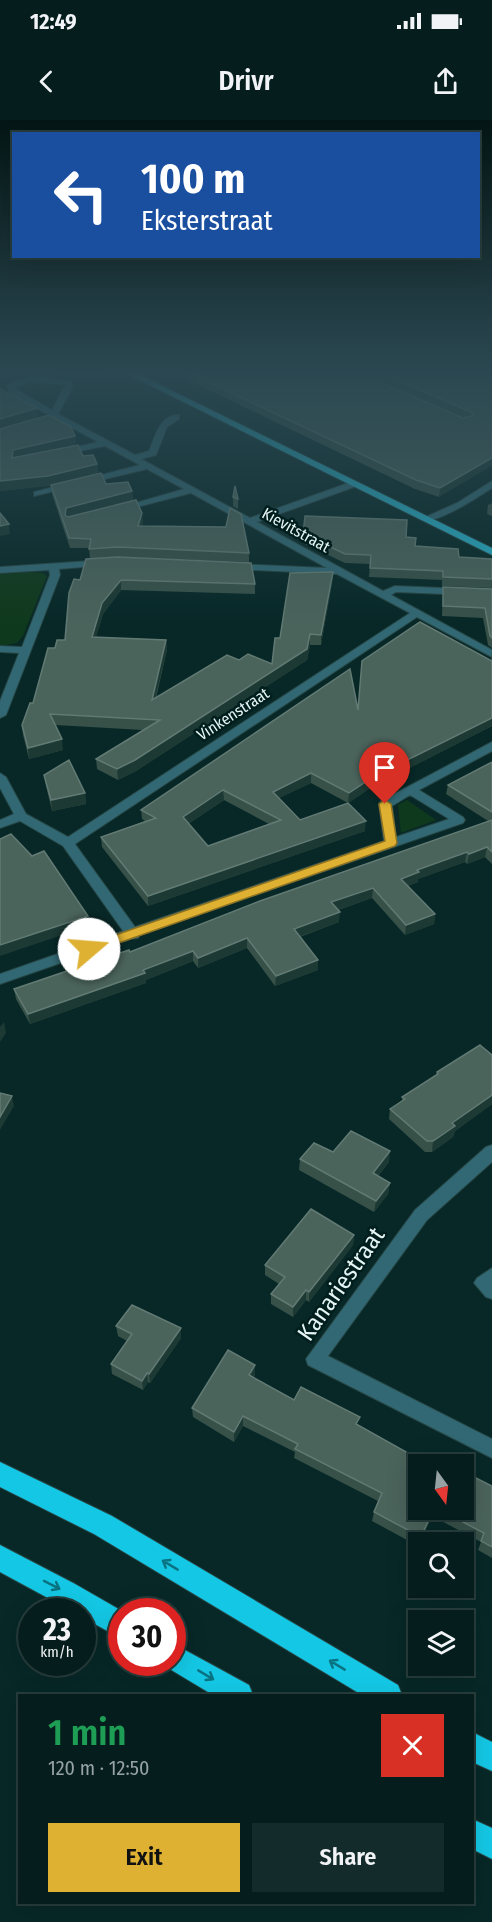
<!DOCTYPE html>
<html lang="en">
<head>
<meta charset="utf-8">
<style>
	body { margin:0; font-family:"Fira Sans Condensed",sans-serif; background:#132b2a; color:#f1f3f6; height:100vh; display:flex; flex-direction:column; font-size:22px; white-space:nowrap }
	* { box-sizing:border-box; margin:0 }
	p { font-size:20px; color:#97a2a4 }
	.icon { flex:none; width:33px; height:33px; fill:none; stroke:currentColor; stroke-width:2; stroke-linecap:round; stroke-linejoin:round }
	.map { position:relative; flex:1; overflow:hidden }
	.sheet { position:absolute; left:18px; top:1574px; width:456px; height:210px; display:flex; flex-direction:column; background:#051e1d; border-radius:0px; box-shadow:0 6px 24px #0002,0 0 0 2px #263c3b }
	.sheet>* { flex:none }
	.hud { position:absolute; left:12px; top:12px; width:468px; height:126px; border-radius:0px; box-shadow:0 6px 24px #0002,0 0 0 2px #263c3b; background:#1a4fa0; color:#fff; overflow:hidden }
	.needle { width:39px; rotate:165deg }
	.tools { position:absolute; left:408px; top:1334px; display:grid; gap:12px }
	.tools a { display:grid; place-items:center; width:66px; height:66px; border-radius:0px; background:#051e1d; box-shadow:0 6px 24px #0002,0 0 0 2px #263c3b; font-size:30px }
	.speed { position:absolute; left:18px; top:1478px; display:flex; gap:12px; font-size:30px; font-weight:700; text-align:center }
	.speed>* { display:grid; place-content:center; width:78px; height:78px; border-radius:50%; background:#051e1d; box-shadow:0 6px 24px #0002,0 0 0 2px #263c3b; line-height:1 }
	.speed small { font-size:15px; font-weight:400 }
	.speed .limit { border:9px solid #d22; background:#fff; color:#111 }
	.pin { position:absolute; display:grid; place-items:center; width:51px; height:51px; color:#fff; margin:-62px -26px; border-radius:50% 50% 50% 0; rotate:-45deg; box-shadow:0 0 6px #0007 }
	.pin .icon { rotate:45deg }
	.me { position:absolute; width:66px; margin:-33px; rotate:72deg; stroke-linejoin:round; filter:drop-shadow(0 0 4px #0008) }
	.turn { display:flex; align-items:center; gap:21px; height:126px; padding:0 30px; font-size:27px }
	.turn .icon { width:78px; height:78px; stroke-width:2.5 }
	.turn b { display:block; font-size:42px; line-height:51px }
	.round { display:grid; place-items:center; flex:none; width:63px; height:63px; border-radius:0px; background:#132b2a }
	.overview { display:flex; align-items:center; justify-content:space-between; height:102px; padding:0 30px }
	h1 { font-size:36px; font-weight:600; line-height:45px; color:#1e9e55 }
	.action { display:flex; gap:12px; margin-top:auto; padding:12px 30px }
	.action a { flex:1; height:69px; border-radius:0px; background:#deb133; color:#111; font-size:24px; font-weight:600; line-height:69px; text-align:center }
	.action a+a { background:#132b2a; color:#f1f3f6 }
	.status { display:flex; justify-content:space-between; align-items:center; height:42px; padding:0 30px; background:#051e1d; direction:ltr }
	.status svg { height:16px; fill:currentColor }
	header { display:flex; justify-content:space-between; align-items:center; height:78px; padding:0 30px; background:#051e1d; font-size:27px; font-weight:600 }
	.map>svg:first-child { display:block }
	.green { fill:#0f391c }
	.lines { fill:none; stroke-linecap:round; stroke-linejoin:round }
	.minor-casing { stroke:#264544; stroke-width:2 }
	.major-casing { stroke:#264544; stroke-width:2 }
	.highway-casing { stroke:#264544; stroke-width:2 }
	.minor { fill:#326873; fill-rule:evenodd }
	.major { fill:#28adc4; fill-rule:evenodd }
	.highway { fill:#14c8e5; fill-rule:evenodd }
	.wall { fill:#375149; fill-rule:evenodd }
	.shaded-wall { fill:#1c3934 }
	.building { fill:#4a635b; stroke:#627a73; stroke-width:1.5; fill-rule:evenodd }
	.oneway { stroke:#0a7381 }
	.route { fill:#deb133; stroke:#907321; stroke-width:1.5 }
	.labels { text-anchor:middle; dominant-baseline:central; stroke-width:5; stroke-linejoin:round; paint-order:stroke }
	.far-street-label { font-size:16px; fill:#e4f5f4; stroke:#001e1d }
	.near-street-label { font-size:24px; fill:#e4f5f4; stroke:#001e1d }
</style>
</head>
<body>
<div class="status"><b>12:49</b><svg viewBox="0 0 49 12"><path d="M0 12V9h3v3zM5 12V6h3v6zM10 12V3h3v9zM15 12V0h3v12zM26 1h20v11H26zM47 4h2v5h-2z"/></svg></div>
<header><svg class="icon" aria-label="back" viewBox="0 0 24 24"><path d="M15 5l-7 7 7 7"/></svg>Drivr<svg class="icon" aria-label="share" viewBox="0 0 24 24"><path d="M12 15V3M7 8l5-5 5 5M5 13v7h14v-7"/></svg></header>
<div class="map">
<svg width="492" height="1802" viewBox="0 0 492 1802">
	<rect width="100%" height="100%" fill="#072827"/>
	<g class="green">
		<polygon points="32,452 43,453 47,456 23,516 17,523 0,526 0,454"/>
		<polygon points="407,680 436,700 401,713 398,685"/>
	</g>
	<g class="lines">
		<defs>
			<g id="minor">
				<path d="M30,257H46L71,262L73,267L58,294L135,335L149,331C155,317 160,294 179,295V299L167,307L156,335L141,339L250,398L351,362H357V366L257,402L383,471L395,466L492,470V476L396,472L391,475L492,530V537L417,497L75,724L135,807L384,721L379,684L381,681L492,622V631L419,670L463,697L465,700L463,703L140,815L138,818L130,819L0,864V854L123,811L63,726L20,701L0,708V700L14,694L0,668V653L6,657L26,694L68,717L410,493L337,454L231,449V445L234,444L327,448L191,373L118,392V388L184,369L147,349L34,376V372L140,345L105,326L59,335V331L98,322L9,273L7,265ZM30,262L65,265L52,290L14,268ZM410,675L449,699L396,717L392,686Z"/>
				<path d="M492,361V368C479,376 434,407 421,399L457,383Z"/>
				<polygon points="105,440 108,441 108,445 59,449 60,455 6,595 0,598 0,581 19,533 0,532 0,526 22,527 50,455 49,450 0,453 0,447"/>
				<polygon points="492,1025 492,1042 427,1100 328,1236 492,1319 492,1338 308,1245 306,1239 415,1090 486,1027"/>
				<polygon points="492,1148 492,1179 486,1177 474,1163 477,1158"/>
			</g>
			<polygon id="major" points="123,252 134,252 492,428 492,435"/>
			<g id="highway">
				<polygon points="0,1342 112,1396 398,1565 402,1575 362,1575 94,1414 0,1367"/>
				<polygon points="0,1425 75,1464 122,1491 122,1519 82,1497 82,1491 72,1491 0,1452"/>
				<polygon points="172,1523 249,1565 253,1575 213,1575 163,1545 161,1542 172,1542"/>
				<polygon points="472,1612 492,1622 492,1651 472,1642"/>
				<polygon points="472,1699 492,1708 492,1739 472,1729"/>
			</g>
		</defs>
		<use href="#minor" class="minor-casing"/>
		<use href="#major" class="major-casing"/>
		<use href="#highway" class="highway-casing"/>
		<use href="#minor" class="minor"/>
		<use href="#major" class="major"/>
		<use href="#highway" class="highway"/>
	</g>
	<g class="wall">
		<polygon points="43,252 111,252 109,257 44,255"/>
		<polygon points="171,252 357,252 463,298 464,298 360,252 492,252 439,377 415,369"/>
		<polygon points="0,309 75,316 76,325 83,336 97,344 98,353 106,364 132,371 133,380 143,402 142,406 249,433 249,442 119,437 90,439 89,428 70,428 52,374 51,365 0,371"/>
		<polygon points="233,377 238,379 238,389 233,386"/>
		<polygon points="492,383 492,396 487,394 488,385"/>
		<polygon points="303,414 406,417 415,426 459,437 492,439 492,468 442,466 442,460 369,457 370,444 345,443 303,423"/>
		<polygon points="86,439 255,464 255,474 121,470 103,494 96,517 166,520 167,530 156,578 239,540 272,544 280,518 333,452 332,463 321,525 310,525 307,540 136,651 118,660 97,649 96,639 143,610 55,605 63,630 29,639 23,615 22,605 33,583 55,528 65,520"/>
		<polygon points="443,467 492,469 492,528 488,525 483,498 442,496"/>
		<path d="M492,530V606L372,667L348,683L311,663L279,678L300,700L365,711L148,786L102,727L101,717L145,701L142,699L141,690L358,590L491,541ZM224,680L269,704L208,726L188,704Z"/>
		<polygon points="492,642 492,744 485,737 467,744 465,742 418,759 418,762 408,766 435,794 434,804 405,815 372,778 338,790 339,802 300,817 318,850 275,866 247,828 198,848 193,841 146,860 146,863 30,904 16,879 14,869 130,832 488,701 446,674 448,665"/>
		<polygon points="44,655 85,673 86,684 52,691 46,666"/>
		<polygon points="492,935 492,984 455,1011 453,1017 432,1032 425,1032 389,999 390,989 402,981 402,977 436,955 437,952"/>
		<polygon points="333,1032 389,1042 378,1056 390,1063 388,1074 374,1092 299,1050 300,1039"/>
		<polygon points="354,1115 353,1125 309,1182 306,1180 293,1197 271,1184 271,1174 279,1164 265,1155 265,1145"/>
		<polygon points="116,1206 181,1208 181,1218 150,1263 148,1262 143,1270 112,1254 111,1244 127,1221 118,1216"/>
		<polygon points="255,1245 255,1255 253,1258 294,1280 359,1305 418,1389 464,1389 492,1366 492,1438 478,1430 481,1422 432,1396 420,1422 418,1422 418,1426 372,1401 374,1392 378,1381 294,1338 295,1332 243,1306 234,1322 193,1297 192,1288"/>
	</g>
	<g class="shaded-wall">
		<polygon points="37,288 38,298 0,309 0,299"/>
		<polygon points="75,316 76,325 12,338 13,330"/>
		<polygon points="492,338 492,346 439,377 440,368"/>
		<polygon points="97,344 98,353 50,366 0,371 0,361"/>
		<polygon points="132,371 133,380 67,398 65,395 66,388"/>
		<polygon points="142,393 143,402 139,416 138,406"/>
		<polygon points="9,404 10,414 0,416 0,406"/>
		<polygon points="333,452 332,463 321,525 321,515"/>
		<polygon points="121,460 121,470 103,494 93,528 92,517 102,483"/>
		<polygon points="310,514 310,525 307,540 136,651 118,660 117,649 307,529"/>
		<polygon points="166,520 167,530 152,591 152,580"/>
		<polygon points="492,598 492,606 372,667 348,683 349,673 373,657"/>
		<polygon points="62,619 63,630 29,639 28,628"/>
		<polygon points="311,653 311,663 273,681 273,672"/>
		<polygon points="223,670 224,680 183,707 183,697"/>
		<polygon points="85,673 86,684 52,691 51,680"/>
		<polygon points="366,701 365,711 148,786 148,776"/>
		<polygon points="487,727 485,737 467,744 469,734"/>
		<polygon points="467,732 465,742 418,759 418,762 400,769 401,759 417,750"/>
		<polygon points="373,768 372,778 331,792 331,782"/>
		<polygon points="340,792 339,802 293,819 294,809"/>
		<polygon points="435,794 434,804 405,815 406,805"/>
		<polygon points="88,796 89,806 0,836 0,825"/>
		<polygon points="247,818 247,828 198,848 198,838"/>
		<polygon points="193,831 193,841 146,860 146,863 30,904 28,894"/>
		<polygon points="318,840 318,850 275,866 276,856"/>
		<polygon points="4,902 6,913 0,922 0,907"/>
		<polygon points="492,974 492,984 455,1011 453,1017 432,1032 433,1021 452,1003"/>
		<polygon points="12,976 14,986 0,1010 0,997"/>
		<polygon points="390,1031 389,1042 371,1064 373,1053"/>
		<polygon points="390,1063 388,1074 374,1092 376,1081"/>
		<polygon points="354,1115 353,1125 309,1182 309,1172"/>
		<polygon points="306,1170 306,1180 293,1197 293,1187"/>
		<polygon points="181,1208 181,1218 150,1263 149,1254"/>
		<polygon points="255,1245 255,1255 249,1265 249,1255"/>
		<polygon points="147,1253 148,1262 143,1270 142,1261"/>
		<polygon points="243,1296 243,1306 234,1322 234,1312"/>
		<polygon points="434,1389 432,1396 420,1422 419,1422 421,1417"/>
	</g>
	<g class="building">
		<polygon points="187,252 357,252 463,298 472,296 473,293 379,252 492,252 492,338 440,368 416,360"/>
		<polygon points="0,269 37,288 0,299"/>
		<polygon points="49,295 71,307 75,316 13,330 12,338 78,325 83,336 93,335 97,344 48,356 0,361 0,309"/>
		<polygon points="101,353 106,364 128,362 132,371 66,388 65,395 68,397 136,380 142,393 138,406 226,407 230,388 241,394 249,433 118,427 89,429 91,419 69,418 51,365"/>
		<polygon points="235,366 238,379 233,377"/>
		<polygon points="0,393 9,404 0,406"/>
		<polygon points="305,396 407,400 406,417 416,418 415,426 458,429 459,437 492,439 492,459 443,457 443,451 370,448 371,435 345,434 303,414"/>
		<polygon points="118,437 251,443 255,464 121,460 102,483 92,517 166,520 152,580 227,535 239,540 248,534 272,544 275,518 280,518 290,453 333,452 321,515 310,514 307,529 135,640 117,649 96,639 160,600 50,594 62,619 28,628 22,605 30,583 33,583 48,528 55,528 57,520 65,520 69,473 74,459 80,460 86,439"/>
		<polygon points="443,467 492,469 492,518 490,516 485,488 443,486"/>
		<path d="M420,502L492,541V598L373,657L349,673L311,653L273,672L300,700L348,683L366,701L148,776L101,717L156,698L141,690L350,549L358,590L362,541ZM223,670L281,700L208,726L183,697Z"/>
		<polygon points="69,640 85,673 51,680 44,655"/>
		<polygon points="492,642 492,692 448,665"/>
		<polygon points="492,700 492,732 487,727 469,734 467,732 417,750 419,752 401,759 435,794 406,805 373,768 331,782 340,792 294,809 318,840 276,856 247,818 198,838 193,831 143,850 145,853 28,894 14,869 129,830 130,832 260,781"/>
		<polygon points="11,714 32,736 44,731 88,796 0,825 0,719"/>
		<polygon points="480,925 492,935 492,975 452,1003 455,1006 433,1021 427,1021 390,989 405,979 402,977 438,954 437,952"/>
		<polygon points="0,973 12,976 0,997"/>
		<polygon points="351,1011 390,1031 373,1053 390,1063 376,1081 300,1039 314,1023 333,1032"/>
		<polygon points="311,1089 354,1115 309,1172 306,1170 293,1187 271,1174 285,1157 265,1145"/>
		<polygon points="132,1185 181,1208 149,1254 147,1253 142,1261 111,1244 132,1214 116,1206"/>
		<polygon points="228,1230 255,1245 249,1255 294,1280 301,1267 360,1297 356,1304 422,1341 426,1334 447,1344 418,1344 418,1389 434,1389 421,1417 374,1392 382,1373 295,1329 298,1324 243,1296 234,1312 192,1288"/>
		<polygon points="464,1352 492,1366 492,1427 481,1421 484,1413 438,1389 464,1389"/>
	</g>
	<defs><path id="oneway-shaft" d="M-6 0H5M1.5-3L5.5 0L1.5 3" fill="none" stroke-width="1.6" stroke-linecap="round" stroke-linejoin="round" transform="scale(1.5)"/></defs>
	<g class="oneway">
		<use href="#oneway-shaft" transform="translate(170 1445) rotate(-149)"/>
		<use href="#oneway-shaft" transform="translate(52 1465) rotate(27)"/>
		<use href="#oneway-shaft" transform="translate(337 1545) rotate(-149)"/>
		<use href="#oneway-shaft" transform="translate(206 1555) rotate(31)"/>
	</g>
	<linearGradient id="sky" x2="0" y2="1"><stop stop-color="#041615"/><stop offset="0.5" stop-color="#2b4852"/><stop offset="1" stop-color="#2b4852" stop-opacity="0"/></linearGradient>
	<rect width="492" height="505" fill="url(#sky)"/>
	<polygon class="route" points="385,680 391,684 397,723 395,726 93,832 89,834 82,829 84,826 385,721 379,684"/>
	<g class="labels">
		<g class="far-street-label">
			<text transform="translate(296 410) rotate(29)">Kievitstraat</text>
			<text transform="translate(233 594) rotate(-33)">Vinkenstraat</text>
		</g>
		<g class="near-street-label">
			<text transform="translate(341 1164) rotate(-55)">Kanariestraat</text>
		</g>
	</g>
</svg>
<div class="tools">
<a><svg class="needle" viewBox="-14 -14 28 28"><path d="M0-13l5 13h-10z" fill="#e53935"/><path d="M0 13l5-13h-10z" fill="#97a2a4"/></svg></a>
<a><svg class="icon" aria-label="search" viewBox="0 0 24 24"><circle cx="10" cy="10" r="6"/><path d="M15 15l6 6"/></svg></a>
<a><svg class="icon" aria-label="layers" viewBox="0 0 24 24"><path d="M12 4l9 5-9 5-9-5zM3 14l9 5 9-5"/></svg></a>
</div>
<div class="speed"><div>23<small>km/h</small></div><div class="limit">30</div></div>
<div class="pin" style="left:385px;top:684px;background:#d93025"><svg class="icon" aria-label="arrive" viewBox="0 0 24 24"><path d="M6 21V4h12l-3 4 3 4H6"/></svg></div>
<svg class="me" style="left:89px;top:829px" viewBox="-20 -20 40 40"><circle r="19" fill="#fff"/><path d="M0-13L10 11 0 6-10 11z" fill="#deb133"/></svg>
<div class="hud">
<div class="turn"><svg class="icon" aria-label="left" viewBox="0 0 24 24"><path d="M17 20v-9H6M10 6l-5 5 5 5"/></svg><div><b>100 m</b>Eksterstraat</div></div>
</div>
<section class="sheet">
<div class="overview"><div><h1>1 min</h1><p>120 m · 12:50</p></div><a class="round" style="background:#d93025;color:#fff"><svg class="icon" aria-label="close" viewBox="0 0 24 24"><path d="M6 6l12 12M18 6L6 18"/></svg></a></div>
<div class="action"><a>Exit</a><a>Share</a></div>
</section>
</div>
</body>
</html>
